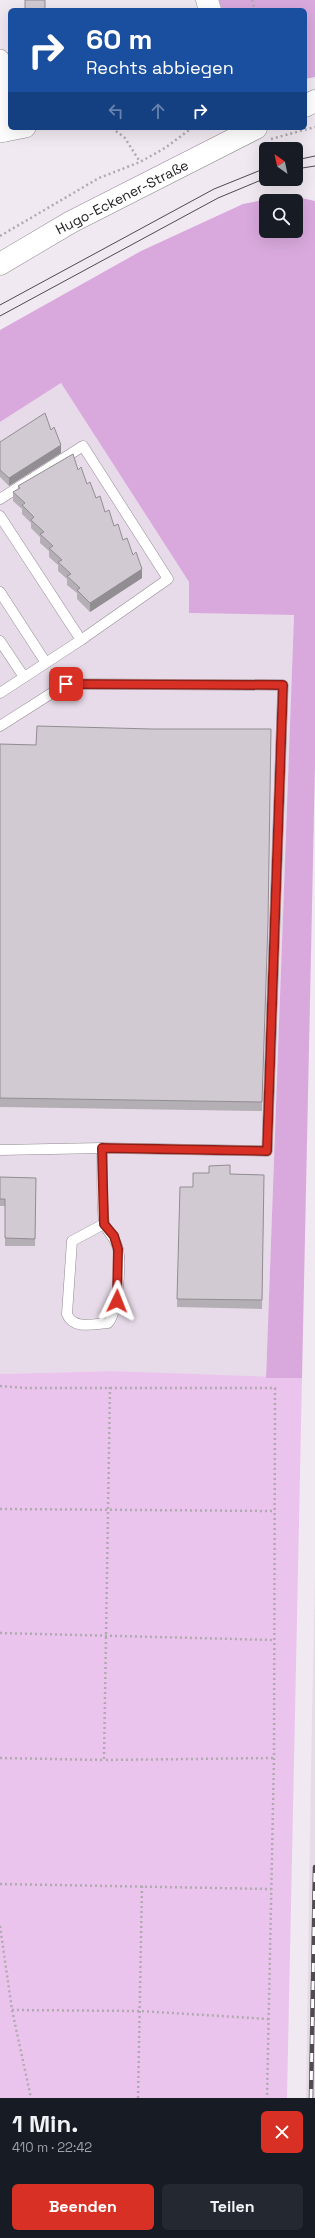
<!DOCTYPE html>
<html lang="de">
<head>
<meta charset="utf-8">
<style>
	body { margin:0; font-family:"Space Grotesk",sans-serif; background:#242831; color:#f1f3f6; height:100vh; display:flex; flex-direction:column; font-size:15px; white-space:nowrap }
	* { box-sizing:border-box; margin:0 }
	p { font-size:13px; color:#9ea1a6 }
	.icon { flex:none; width:22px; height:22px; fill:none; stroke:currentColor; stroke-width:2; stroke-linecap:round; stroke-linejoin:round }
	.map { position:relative; height:2098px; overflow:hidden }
	.drawer { display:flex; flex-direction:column; background:#171b24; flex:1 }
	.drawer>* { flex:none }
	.hud { position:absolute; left:8px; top:8px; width:299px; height:122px; border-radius:6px; box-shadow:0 4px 16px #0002; background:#1a4fa0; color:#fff; overflow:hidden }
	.needle { width:26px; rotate:327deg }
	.fabs { position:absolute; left:259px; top:142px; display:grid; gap:8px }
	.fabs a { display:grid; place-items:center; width:44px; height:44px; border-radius:6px; background:#171b24; box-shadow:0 4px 16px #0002; font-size:20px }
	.pin { position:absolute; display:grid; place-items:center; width:34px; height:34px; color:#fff; margin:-17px; border-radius:8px; box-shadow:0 2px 6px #0006 }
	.me { position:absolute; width:44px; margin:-22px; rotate:2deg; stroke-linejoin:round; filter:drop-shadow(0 0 3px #0008) }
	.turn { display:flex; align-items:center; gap:14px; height:84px; padding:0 12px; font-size:18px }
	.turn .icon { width:52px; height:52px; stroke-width:2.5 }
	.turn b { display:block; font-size:28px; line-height:34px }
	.lanes { display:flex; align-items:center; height:38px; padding:0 12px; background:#0003; justify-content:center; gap:20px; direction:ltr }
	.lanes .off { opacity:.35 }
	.round { display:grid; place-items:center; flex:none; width:42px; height:42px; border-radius:6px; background:#242831 }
	.summary { display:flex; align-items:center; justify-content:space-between; height:68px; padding:0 12px }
	h1 { font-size:24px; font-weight:800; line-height:30px }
	.action { display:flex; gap:8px; margin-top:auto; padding:8px 12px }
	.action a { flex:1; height:46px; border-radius:6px; background:#d93025; color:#fff; font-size:16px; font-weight:800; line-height:46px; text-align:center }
	.action a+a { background:#242831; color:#f1f3f6 }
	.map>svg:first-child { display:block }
	.built { fill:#e8dbe9 }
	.green { fill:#eac4ed }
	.forest { fill:#d9a9dd; fill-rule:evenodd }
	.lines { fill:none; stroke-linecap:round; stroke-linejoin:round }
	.lane-casing { stroke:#928b93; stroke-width:11 }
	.street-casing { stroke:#928b93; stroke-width:20 }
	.secondary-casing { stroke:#928b93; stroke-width:23 }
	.path { stroke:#b0aab0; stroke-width:2.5; stroke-dasharray:2 3; stroke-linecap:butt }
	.lane { stroke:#fff; stroke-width:10 }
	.street { stroke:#fff; stroke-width:19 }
	.secondary { stroke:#fff; stroke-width:22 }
	.tram { stroke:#4f4b4f; stroke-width:1 }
	.rail-casing { stroke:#4f4b4f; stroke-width:4.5 }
	.rail { stroke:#fff; stroke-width:3; stroke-dasharray:9; stroke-linecap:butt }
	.wall { fill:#b4aeb5 }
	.shaded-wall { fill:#928d93 }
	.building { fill:#d1cad2; stroke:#928d93 }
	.route-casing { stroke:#8d1f18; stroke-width:10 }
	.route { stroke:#d93025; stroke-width:7 }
	.labels { text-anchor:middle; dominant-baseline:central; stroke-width:3; stroke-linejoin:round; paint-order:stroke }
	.street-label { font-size:14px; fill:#252225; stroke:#fff }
</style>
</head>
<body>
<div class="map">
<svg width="315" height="2098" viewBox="0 0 315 2098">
	<rect width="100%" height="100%" fill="#f1e9f1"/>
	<g class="built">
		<polygon points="61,383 189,582 189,613 294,615 266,1378 112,1371 0,1374 0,422"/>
		<polygon points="315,1571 315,2098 306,2098 311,1766"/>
	</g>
	<polygon class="green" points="112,1371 302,1378 287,2098 0,2098 0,1374"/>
	<g class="forest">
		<polygon points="219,0 315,0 315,77 305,79 305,10 222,10"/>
		<path d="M288,195L315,201V766L302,1378H266L294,615L189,613V582L61,383L0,422V330L141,251L243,204ZM266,201H296V231H266Z"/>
	</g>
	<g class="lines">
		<defs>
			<g id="lane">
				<polyline points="0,499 83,446 168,579 81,640 0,693"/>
				<polyline points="0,516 81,640"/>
				<polyline points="0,592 46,663"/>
				<polyline points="0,641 24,677"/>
				<polyline points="0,726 66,684 283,685 267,1151 102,1148 0,1150"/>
				<path d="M102,1148C103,1172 101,1199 104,1222C105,1230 116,1238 118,1249C121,1263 118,1313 108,1323C94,1324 73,1330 67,1314L72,1241L104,1224"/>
			</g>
			<g id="street">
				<path d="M0,59C6,84 13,107 5,132"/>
				<polyline points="0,133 26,128"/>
			</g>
			<g id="secondary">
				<polyline points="207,0 210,10"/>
				<polyline points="305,106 315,101"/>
				<polyline points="0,264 71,222 256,128"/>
			</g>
		</defs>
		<use href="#lane" class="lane-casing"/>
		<use href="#street" class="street-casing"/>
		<use href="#secondary" class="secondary-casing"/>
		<g class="path">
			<polyline points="252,0 255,10"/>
			<polyline points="112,128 125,138 140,162"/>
			<polyline points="271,139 315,127"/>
			<polyline points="0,236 99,178 140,162 165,148 192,128"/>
			<polyline points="0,1386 26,1388 275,1388 274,1758 267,2098"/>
			<polyline points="110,1387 104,1760 274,1758"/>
			<polyline points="0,1509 275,1511"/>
			<polyline points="0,1633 274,1640"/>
			<polyline points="0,1758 104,1760"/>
			<polyline points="0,1884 271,1889"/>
			<polyline points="0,1926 12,2010 31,2098"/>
			<polyline points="12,2010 140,2011 268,2019"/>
			<polyline points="138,2098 142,1886"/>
		</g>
		<use href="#lane" class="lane"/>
		<use href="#street" class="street"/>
		<use href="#secondary" class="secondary"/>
		<g class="tram">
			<polyline points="296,160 315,156"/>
			<polyline points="296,169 315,166"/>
			<polyline points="0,305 214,189 266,168"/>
			<polyline points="0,316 218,198 266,178"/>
		</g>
		<defs>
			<polyline id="rail" points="311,2098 315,1867"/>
		</defs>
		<use href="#rail" class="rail-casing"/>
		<use href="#rail" class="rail"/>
	</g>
	<g class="wall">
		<polygon points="51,430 61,453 9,486 0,477 0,442"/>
		<polygon points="78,470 123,540 142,578 90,612 77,599 77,593 67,585 67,579 58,571 58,565 49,557 49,551 40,543 40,537 31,528 31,523 22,514 22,509 13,501 13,492 18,489 18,486"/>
		<polygon points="152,729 271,729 262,1111 0,1107 0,744 36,745"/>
		<polygon points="230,1174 264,1175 262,1309 177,1307 180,1187 193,1187"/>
		<polygon points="0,1177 36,1178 35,1246 5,1246 5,1206 0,1206"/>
	</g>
	<g class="shaded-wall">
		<polygon points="61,445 61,453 9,486 9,478"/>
		<polygon points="142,569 142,578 90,612 90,603"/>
	</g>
	<g class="building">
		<rect x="25" y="0" width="20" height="10"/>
		<polygon points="45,413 51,430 54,427 61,445 9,478 0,470 0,442"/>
		<polygon points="73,454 78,470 81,467 87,484 90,482 96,498 100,496 105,512 109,510 114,526 118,524 123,540 127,538 133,555 136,552 142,569 90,603 77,590 80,588 67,576 71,574 58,562 62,560 49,548 53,546 40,534 44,532 31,520 34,517 22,505 25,503 13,492 20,488 18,486"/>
		<polygon points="37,726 152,729 271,729 268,922 262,1102 0,1098 0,744 36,745"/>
		<polygon points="230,1165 230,1174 264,1175 262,1300 177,1299 180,1187 193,1187 193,1173 209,1173 209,1166"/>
		<polygon points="0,1177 36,1178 35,1239 5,1238 5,1199 0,1199"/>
	</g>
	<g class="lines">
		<defs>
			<polyline id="route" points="66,684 283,685 267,1151 102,1148 104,1224 114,1236 118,1249 117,1301"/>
		</defs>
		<use href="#route" class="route-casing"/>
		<use href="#route" class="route"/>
	</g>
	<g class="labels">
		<g class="street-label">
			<text transform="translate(122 197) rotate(-27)">Hugo-Eckener-Straße</text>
		</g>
	</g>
</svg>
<div class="fabs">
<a><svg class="needle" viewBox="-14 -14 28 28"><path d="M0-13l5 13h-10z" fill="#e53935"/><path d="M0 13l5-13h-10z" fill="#9ea1a6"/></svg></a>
<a><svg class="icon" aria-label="search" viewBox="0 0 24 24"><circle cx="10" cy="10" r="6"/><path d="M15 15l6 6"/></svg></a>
</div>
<div class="pin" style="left:66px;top:684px;background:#d93025"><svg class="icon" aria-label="arrive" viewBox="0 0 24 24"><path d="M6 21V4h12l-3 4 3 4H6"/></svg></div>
<svg class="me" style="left:117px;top:1301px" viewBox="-20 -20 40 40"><path d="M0-17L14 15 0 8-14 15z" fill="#d93025" stroke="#fff" stroke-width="4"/></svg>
<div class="hud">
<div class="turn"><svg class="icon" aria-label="right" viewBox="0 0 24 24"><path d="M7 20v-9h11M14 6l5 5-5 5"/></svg><div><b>60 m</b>Rechts abbiegen</div></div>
<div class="lanes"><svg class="icon off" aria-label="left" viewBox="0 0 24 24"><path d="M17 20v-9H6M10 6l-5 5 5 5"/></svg><svg class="icon off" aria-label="ahead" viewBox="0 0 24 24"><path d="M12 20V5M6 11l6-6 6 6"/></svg><svg class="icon" aria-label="right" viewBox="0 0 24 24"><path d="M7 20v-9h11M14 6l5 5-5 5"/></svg></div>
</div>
</div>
<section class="drawer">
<div class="summary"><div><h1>1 Min.</h1><p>410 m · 22:42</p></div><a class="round" style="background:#d93025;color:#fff"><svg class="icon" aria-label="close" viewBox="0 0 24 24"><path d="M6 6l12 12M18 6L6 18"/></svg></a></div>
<div class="action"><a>Beenden</a><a>Teilen</a></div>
</section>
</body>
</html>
